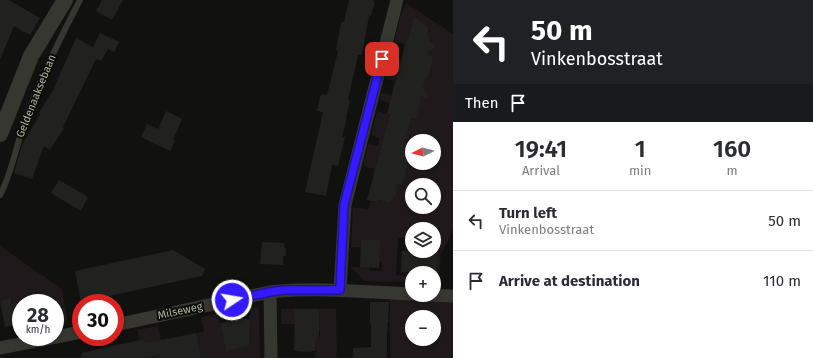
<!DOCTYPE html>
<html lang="en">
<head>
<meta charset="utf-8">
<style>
	body { margin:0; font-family:"Fira Sans",sans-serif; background:#f7f7f7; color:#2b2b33; height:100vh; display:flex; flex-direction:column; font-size:15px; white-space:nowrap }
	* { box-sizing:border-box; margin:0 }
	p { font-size:13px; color:#7c7c81 }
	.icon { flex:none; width:22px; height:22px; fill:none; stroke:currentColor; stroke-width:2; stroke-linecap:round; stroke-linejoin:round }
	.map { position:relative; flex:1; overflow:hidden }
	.side { display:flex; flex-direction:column; background:#fff; width:360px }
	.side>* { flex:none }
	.hud { background:#202124; color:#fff; overflow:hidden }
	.needle { width:26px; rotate:264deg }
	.tools { position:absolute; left:405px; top:134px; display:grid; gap:8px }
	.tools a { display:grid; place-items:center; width:36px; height:36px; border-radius:50%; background:#fff; box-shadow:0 2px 6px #0003; font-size:20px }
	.speed { position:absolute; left:12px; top:294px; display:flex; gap:8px; font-size:20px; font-weight:700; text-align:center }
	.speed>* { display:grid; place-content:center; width:52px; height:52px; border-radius:50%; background:#fff; box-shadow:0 2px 6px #0003; line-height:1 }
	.speed small { font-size:10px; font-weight:400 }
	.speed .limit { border:6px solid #d22; background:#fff; color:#111 }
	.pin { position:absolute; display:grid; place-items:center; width:34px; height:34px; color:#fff; margin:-17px; border-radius:8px; box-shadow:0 2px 6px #0006 }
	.me { position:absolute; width:44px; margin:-22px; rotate:78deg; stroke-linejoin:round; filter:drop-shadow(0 0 3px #0008) }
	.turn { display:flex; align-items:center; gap:14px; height:84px; padding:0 12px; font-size:18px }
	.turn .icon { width:52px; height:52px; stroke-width:2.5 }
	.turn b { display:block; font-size:28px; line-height:34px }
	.then { display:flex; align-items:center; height:38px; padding:0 12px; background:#0003; gap:8px; font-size:15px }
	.eta { display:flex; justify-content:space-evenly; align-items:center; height:68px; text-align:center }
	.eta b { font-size:24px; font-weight:600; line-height:28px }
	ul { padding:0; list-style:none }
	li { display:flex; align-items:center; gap:12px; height:60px; padding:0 12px; border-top:1px solid #e1e1e2 }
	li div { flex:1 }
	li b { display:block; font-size:15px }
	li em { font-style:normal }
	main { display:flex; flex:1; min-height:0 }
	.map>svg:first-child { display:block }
	.green { fill:#1f191b; fill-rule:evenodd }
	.building { fill:#212220 }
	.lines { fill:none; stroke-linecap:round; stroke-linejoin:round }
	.service { stroke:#353730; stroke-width:6 }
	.minor { stroke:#353730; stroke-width:13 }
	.tertiary { stroke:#353730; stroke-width:16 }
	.route-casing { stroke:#2311a6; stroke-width:10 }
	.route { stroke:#361aff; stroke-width:7 }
	.labels { text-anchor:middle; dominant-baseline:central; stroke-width:4; stroke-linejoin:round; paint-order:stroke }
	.street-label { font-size:11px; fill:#b1b49f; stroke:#0c0c0b }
</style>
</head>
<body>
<main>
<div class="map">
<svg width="453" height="358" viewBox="0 0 453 358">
	<rect width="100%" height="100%" fill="#111110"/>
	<g class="green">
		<path d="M406,3L453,34V229L441,255L438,284H434V273H435V271H437L438,249H434V229H412V239L398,238L396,275L408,276V282L365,281L350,267H369V271H382V262H379L380,240L362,239L361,247H351L353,207L368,209L371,201L377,202L378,200L389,203L390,200C397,197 397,189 398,182L373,176L374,169L363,166L368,144L378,146L380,138L371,135L377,111L390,115L387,127L408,132L411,118L390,102V103L380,100L381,93L392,95L393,90L423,97L425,91L422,86L423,80L428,77L429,73L399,66L395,81L385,79L390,58L401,60L403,54L424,59L426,52L429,53L435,45L429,41L427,36L429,27L414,18L408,40H406L405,44L394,42L400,18ZM412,141H434V163H412ZM412,185H434V207H412Z"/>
		<polygon points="0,246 62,289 68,323 63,324 60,311 55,311 55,303 31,303 30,300 16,303 16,305 13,305 11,298 0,301"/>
		<path d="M390,299L453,300V358H390ZM412,317H434V339H412Z"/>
		<polygon points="251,307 257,307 259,309 260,358 195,358 201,356 196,333 204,332 201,317 218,314 226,351 238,348 238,346 249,346 249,319"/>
		<rect x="281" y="309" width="14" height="15"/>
		<polygon points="319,309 336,309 337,358 311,358 315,357 316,337 320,337 320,330 313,330 319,325"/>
		<polygon points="158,326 161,340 156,342 159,358 145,358 148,357 144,339 140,340 137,330"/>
	</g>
	<g class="building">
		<polygon points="0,0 9,0 40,18 30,35 14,26 0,60"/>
		<polygon points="102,0 123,0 112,20 96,11"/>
		<polygon points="349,0 373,0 373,2 375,2 371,16 369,15 362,55 358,55 348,100 350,101 346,118 347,118 342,137 345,137 338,166 332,165 326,196 305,192 323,112 317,111 321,94 327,95 338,51 336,50 341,22 344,22"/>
		<polygon points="414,17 429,27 427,36 430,37 429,41 435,45 428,54 433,57 428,77 425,79 423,88 429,98 421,96 416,119 411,118 405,144 412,145 402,185 398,184 396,195 394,197 389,203 378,200 377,202 367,200 390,115 387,114 399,66 400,66 406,40 408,40"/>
		<polygon points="100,33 119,42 114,52 108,49 101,61 96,59 63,127 64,128 50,150 44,146 32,179 14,173 22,145 40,114 39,113 53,90 76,38 93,47"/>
		<polygon points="166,111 182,119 173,140 175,141 170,151 141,137 147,124 158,129"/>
		<polygon points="59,180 88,197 81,211 51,193"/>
		<polygon points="361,239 380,240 379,268 360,267"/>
		<polygon points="262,242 284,243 284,246 286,249 286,255 283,257 283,265 260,264"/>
		<polygon points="173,250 205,269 202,276 81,302 75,271"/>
		<polygon points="402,251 438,251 437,271 435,271 435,273 401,272"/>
		<polygon points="11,298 12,304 21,302 21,323 5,327 0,301"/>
		<polygon points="370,302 389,302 388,323 387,323 388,330 387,330 387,358 353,358 353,348 371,347 371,323 370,323"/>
		<polygon points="295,309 319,309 319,337 316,337 315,351 312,351 312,352 294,351"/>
		<polygon points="240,319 249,319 249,346 226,351 220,323"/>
		<polygon points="196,333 201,357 195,358 159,358 159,354 145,358 81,358 81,353 144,339 145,343"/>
	</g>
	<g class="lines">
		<path class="service" d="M0,195C11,175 16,148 23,126C38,82 59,40 80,0"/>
		<g class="minor">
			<polyline points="340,290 345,205 397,0"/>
			<polyline points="270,292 271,358"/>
			<polyline points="427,295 453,296"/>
			<path d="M115,325L270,292C317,287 365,292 412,294"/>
			<polyline points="0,348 81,332"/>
		</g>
		<polyline class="tertiary" points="0,134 31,56 65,0"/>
	</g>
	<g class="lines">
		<defs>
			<polyline id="route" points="232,300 270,292 284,290 340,290 344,205 382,59"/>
		</defs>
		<use href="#route" class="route-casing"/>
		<use href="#route" class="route"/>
	</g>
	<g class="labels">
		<g class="street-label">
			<text transform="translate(36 96) rotate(-68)">Geldenaaksebaan</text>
			<text transform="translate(180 311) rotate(-12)">Milseweg</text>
		</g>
	</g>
</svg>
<div class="tools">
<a><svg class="needle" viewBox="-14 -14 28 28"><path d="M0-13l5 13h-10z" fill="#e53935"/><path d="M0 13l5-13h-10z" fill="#7c7c81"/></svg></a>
<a><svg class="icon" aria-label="search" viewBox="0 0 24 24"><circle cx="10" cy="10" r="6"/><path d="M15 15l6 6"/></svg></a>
<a><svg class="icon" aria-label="layers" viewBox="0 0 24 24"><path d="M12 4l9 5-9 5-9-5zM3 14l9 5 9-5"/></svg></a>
<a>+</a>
<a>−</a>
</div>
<div class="speed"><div>28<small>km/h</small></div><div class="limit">30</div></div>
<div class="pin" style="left:382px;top:59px;background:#d93025"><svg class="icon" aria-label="arrive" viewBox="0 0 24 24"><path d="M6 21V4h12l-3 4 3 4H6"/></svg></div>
<svg class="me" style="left:232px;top:300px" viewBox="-20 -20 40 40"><circle r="17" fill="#361aff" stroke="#fff" stroke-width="3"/><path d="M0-11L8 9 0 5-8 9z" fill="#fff"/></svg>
</div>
<section class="side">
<div class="hud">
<div class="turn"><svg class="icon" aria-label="left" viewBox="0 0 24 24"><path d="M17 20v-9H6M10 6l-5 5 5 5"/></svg><div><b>50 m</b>Vinkenbosstraat</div></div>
<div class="then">Then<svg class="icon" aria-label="arrive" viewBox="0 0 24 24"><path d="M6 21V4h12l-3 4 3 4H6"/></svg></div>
</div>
<div class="eta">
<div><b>19:41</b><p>Arrival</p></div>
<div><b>1</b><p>min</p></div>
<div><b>160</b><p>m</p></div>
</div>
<ul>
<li><svg class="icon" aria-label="left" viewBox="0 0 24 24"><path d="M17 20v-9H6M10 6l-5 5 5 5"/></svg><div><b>Turn left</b><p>Vinkenbosstraat</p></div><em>50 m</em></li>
<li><svg class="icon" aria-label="arrive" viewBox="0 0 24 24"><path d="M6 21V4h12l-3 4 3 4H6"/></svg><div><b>Arrive at destination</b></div><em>110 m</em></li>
</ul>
</section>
</main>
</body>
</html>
